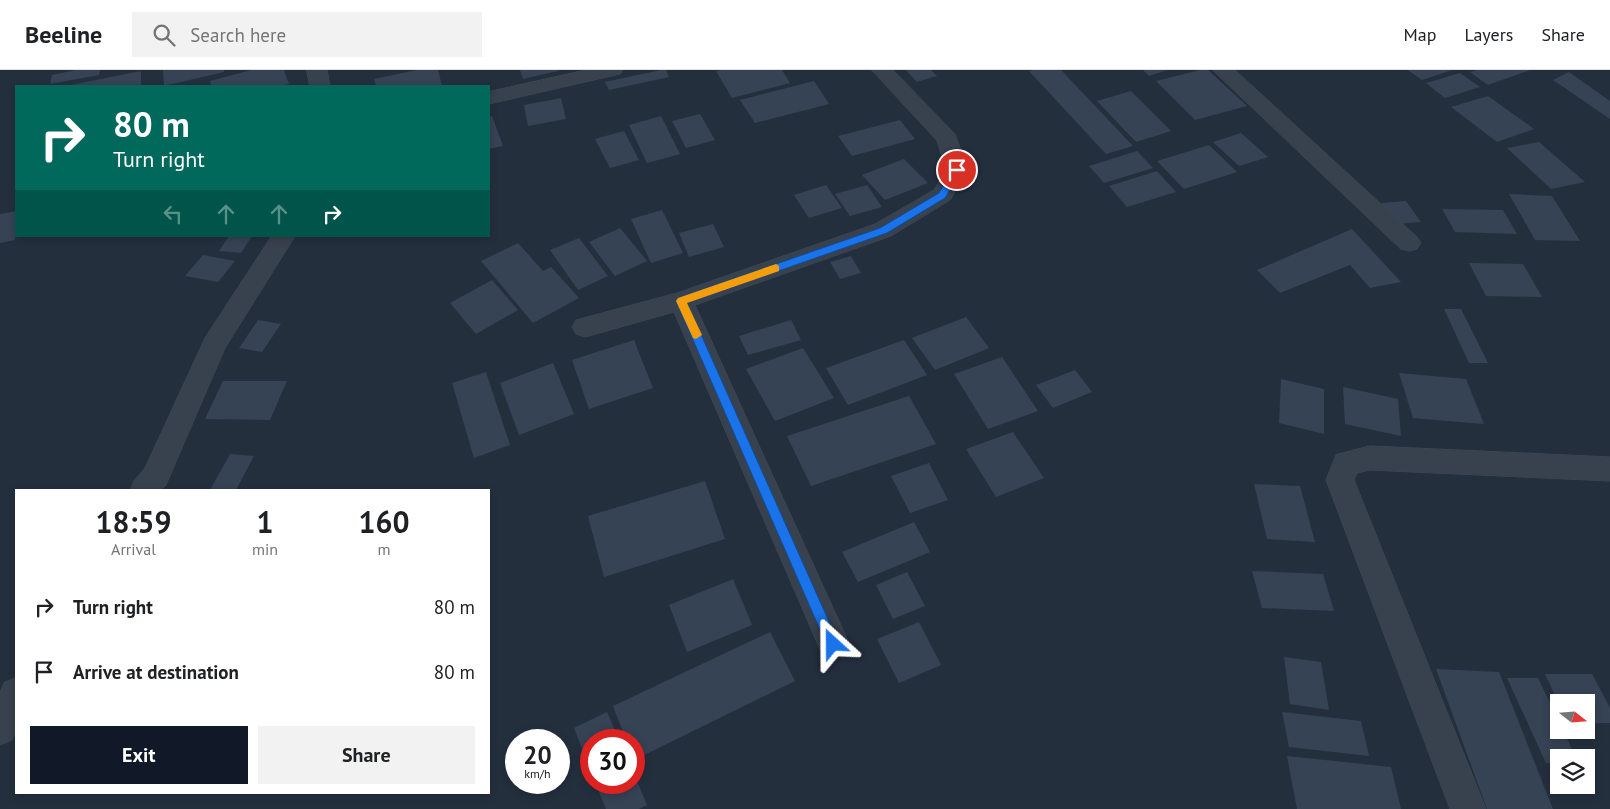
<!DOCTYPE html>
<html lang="en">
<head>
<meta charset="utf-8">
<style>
	body { margin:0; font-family:"PT Sans",sans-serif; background:#f2f2f2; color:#202124; height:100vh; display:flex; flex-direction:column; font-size:19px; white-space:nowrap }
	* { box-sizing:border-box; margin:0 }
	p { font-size:16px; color:#757577 }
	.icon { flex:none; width:28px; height:28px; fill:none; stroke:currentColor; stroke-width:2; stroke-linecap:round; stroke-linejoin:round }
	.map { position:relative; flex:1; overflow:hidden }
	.drawer { position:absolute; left:15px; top:419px; width:475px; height:305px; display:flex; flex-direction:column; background:#fff; border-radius:0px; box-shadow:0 2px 8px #0003 }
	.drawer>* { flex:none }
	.guide { position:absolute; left:15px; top:15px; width:475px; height:152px; border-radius:0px; box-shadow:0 2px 8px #0003; background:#00695c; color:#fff; overflow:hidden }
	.needle { width:32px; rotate:107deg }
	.fabs { position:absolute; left:1550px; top:624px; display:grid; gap:10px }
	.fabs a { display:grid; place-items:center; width:45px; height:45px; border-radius:0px; background:#fff; box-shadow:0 2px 8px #0003; font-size:25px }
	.speed { position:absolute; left:505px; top:659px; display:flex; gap:10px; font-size:25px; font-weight:700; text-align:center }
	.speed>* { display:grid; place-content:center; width:65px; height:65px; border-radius:50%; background:#fff; box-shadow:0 2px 8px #0003; line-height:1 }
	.speed small { font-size:12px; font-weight:400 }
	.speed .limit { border:8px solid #d22; background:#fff; color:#111 }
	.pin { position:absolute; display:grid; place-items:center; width:42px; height:42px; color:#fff; margin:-21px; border:2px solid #fff; border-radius:50%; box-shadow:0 1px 5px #0007 }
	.me { position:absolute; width:55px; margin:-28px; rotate:336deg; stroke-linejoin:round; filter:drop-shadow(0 0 4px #0008) }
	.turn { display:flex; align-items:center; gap:18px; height:105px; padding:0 15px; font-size:22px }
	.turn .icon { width:65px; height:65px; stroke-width:2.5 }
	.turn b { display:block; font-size:35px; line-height:42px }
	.lanes { display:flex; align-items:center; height:48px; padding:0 15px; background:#0003; justify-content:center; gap:25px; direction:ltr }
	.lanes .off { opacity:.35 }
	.eta { display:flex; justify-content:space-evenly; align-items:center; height:85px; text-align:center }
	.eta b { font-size:30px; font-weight:600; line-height:35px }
	.button { display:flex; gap:10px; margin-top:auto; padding:10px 15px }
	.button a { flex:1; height:58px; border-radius:0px; background:#111827; color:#fff; font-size:20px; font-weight:600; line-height:58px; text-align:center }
	.button a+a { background:#f2f2f2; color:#202124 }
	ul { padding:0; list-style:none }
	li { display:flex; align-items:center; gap:15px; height:65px; padding:0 15px }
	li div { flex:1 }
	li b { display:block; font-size:19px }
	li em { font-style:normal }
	header { display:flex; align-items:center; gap:30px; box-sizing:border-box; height:70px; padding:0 25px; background:#fff; border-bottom:1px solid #e0e0e0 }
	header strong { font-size:24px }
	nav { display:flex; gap:28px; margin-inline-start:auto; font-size:18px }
	.search { width:350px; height:45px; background:#f2f2f2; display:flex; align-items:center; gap:12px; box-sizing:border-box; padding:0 18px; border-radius:0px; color:#757577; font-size:19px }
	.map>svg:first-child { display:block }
	.building { fill:#364354 }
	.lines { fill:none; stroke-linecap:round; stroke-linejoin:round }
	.street-casing { stroke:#414a57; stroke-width:1 }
	.street { fill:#38414e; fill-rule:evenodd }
	.route { fill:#1a73e8; stroke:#114b97 }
	.slow { fill:#f59e0b }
</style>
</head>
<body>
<header>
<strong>Beeline</strong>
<div class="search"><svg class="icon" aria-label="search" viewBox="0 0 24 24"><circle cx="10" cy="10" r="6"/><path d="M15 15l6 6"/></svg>Search here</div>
<nav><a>Map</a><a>Layers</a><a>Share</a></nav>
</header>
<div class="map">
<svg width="1610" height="739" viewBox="0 0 1610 739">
	<rect width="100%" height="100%" fill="#242f3e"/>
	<g class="building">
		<polygon points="76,0 100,0 99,5 50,14 52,5"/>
		<polygon points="163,0 224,0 224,2 164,16"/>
		<polygon points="251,0 284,0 289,14 282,16 211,16 210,11"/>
		<polygon points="417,0 438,0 442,16 376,16 374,9"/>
		<polygon points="520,0 558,0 558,1 523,9"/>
		<polygon points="661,0 666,0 669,7 609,20 605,12"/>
		<polygon points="722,0 782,0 790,13 732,28 716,1"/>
		<polygon points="906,0 931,0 937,6 917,12"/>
		<polygon points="1033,0 1061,0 1133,76 1106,84 1029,1"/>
		<polygon points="1143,0 1167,0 1149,6"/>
		<polygon points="1200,0 1208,0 1247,36 1195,50 1156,11"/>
		<polygon points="1408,0 1452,0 1422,10"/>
		<polygon points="1477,0 1530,0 1488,15 1470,2"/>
		<polygon points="141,1 141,16 71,16 71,15"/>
		<polygon points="1569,2 1610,31 1610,49 1553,10"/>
		<polygon points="1460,3 1480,17 1445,28 1426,13"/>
		<polygon points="814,11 829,34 755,53 740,30"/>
		<polygon points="1131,21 1171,61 1136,72 1097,31"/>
		<polygon points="1488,26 1534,59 1497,72 1451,37"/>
		<polygon points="561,28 566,49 528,56 524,35"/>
		<polygon points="700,44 715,70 686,78 672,51"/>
		<polygon points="492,46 503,76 489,79 489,47"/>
		<polygon points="661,46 680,84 647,93 629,55"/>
		<polygon points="900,50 915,69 852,86 838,66"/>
		<polygon points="624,61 639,90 610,98 595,69"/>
		<polygon points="1241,63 1268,87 1239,96 1213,72"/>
		<polygon points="1539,72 1585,112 1551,119 1507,78"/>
		<polygon points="1209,75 1237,102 1184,119 1157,91"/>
		<polygon points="1137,81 1153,98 1104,113 1089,96"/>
		<polygon points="904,89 928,113 885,130 862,105"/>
		<polygon points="1157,101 1176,122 1127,137 1109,116"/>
		<polygon points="826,115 842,138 809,148 794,125"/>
		<polygon points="867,115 882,137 850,146 835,124"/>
		<polygon points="1509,124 1552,126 1580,171 1535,170"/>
		<polygon points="1406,131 1421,152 1396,154 1381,133"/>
		<polygon points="1442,139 1503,140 1517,164 1455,162"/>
		<polygon points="662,140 683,183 651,193 631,149"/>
		<polygon points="16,141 15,170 0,173 0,144"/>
		<polygon points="713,154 724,177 689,187 679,163"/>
		<polygon points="620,158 647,191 615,206 589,172"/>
		<polygon points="1352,159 1401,212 1370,218 1350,195 1280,223 1257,200"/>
		<polygon points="229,166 252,166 241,183 219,181"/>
		<polygon points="579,168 608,206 578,220 550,180"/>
		<polygon points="518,173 543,201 551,197 579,228 533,253 481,191"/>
		<polygon points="203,185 235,191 218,212 185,206"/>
		<polygon points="851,186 861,203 840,209 830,192"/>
		<polygon points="1469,193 1523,194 1542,227 1486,226"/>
		<polygon points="492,210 518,240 476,264 450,233"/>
		<polygon points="1444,239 1461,239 1488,293 1469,293"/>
		<polygon points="966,247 989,278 935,300 912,268"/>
		<polygon points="258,250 281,254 262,282 239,278"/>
		<polygon points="791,250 801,270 748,285 739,266"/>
		<polygon points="634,270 653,318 589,339 572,290"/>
		<polygon points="904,270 927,305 848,335 826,298"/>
		<polygon points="803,278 834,328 775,351 746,299"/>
		<polygon points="1002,287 1038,341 988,359 954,304"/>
		<polygon points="553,293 574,344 519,365 500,313"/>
		<polygon points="1075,300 1092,322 1053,338 1036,315"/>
		<polygon points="486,302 510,375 474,388 452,313"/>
		<polygon points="1399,303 1466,309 1484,354 1413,348"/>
		<polygon points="1281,309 1324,319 1324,364 1279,353"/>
		<polygon points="223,311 287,311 270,350 205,349"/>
		<polygon points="1343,317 1398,329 1401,366 1345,354"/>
		<polygon points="909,326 936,374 811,416 787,366"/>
		<polygon points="1013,362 1044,408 996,427 966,379"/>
		<polygon points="230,384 254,386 236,420 210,420"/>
		<polygon points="929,393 948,430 910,443 891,406"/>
		<polygon points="705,411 725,469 604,507 588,446"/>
		<polygon points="1254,414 1300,416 1315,472 1267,469"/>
		<polygon points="914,452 930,482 858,512 842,482"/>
		<polygon points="1252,501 1323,504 1334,541 1262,538"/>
		<polygon points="907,502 925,536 893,549 876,515"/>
		<polygon points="733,509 752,555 687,582 669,535"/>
		<polygon points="919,552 941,595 899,613 877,569"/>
		<polygon points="770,562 795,611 634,690 634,670 626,670 613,636"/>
		<polygon points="1284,587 1321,592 1329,640 1290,634"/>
		<polygon points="1436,599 1499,602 1553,739 1487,739"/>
		<polygon points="1545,604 1592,604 1610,638 1610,653 1586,653 1586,632 1558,632"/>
		<polygon points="1507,608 1538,608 1559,651 1559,660 1563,660 1576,688 1559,688 1559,693 1546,693"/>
		<polygon points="607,642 619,670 591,670 591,702 574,658"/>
		<polygon points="1282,642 1361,651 1369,686 1289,677"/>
		<polygon points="1287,686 1391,697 1401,739 1297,739"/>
		<polygon points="634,704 647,735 639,739 606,739 595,712 634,712"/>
	</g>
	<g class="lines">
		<defs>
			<g id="street">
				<polygon points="307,0 327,0 330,16 310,16"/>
				<polygon points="586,0 623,0 620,4 489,34 489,22"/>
				<polygon points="872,0 893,0 955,64 968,100 950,130 891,166 695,235 849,573 844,584 833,588 822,584 674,242 585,267 576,264 572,257 576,250 677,223 875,154 934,120 946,100 937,71"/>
				<polygon points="1213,0 1235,0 1417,167 1421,173 1417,179 1409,181 1401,179"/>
				<polygon points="272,166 295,166 225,278 166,415 161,420 130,420 134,411 145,398 205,268"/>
				<polygon points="1370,376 1610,387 1610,411 1370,400 1357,403 1354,410 1486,739 1450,739 1326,410 1336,385"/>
				<polygon points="16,608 16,660 12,670 0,675 0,622 4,613"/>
			</g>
		</defs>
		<use href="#street" class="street-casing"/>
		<use href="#street" class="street"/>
	</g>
	<polygon class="route" points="957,97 962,100 945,128 887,163 687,233 839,574 837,578 833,580 828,578 676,231 678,228 880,158 939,123 954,98"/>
	<polygon class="slow" points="776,194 779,196 779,201 687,233 702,265 696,269 693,268 676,231 678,228"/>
</svg>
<div class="fabs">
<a><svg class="needle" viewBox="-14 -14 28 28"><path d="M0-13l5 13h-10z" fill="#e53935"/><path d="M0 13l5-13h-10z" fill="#757577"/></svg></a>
<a><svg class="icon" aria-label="layers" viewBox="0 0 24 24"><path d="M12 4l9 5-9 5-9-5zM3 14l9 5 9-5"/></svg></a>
</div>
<div class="speed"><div>20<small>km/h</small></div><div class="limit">30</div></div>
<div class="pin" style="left:957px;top:100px;background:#d93025"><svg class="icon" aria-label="arrive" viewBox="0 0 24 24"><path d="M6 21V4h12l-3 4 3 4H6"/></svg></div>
<svg class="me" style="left:833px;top:574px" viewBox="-20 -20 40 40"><path d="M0-17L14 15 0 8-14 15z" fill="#1a73e8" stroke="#fff" stroke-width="4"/></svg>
<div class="guide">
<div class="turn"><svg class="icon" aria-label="right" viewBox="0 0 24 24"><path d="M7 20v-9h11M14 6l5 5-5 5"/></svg><div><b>80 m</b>Turn right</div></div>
<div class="lanes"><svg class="icon off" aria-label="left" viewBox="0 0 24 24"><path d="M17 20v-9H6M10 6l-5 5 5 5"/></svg><svg class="icon off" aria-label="ahead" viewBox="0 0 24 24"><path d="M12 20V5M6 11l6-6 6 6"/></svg><svg class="icon off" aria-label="ahead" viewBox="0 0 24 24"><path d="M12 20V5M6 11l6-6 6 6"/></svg><svg class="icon" aria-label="right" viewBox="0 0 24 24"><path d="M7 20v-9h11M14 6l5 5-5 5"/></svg></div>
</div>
<section class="drawer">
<div class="eta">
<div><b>18:59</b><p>Arrival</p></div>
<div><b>1</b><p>min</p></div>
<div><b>160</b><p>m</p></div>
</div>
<ul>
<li><svg class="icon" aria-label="right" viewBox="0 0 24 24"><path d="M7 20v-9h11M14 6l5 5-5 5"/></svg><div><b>Turn right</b></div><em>80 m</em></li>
<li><svg class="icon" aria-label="arrive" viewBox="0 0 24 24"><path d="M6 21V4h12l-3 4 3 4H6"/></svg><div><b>Arrive at destination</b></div><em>80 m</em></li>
</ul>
<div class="button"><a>Exit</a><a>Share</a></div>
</section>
</div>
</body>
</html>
